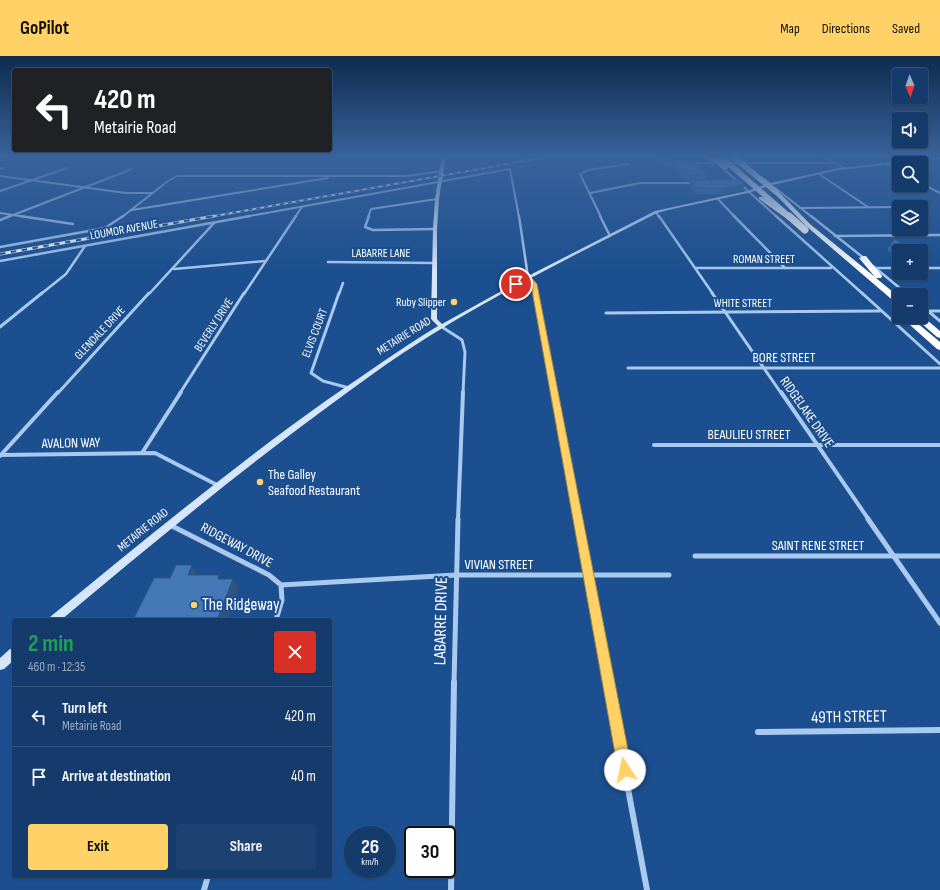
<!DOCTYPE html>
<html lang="en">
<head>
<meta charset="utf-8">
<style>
	body { margin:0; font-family:"Sofia Sans Condensed",sans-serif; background:#1d4271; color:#f1f3f6; height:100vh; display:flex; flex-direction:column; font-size:15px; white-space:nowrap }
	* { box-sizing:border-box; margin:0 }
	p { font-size:13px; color:#9dadc1 }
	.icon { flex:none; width:22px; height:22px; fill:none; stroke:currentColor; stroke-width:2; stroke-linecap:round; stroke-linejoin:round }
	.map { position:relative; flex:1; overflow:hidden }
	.sheet { position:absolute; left:12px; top:562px; width:320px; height:260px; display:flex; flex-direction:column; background:#143b6b; border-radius:4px; box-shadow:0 1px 3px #0004,0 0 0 1px #33557e }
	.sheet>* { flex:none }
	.hud { position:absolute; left:12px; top:12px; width:320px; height:84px; border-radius:4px; box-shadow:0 1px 3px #0004,0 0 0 1px #33557e; background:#202124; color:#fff; overflow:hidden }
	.needle { width:26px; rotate:178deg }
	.controls { position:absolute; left:892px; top:12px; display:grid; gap:8px }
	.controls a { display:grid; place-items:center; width:36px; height:36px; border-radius:4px; background:#143b6b; box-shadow:0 1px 3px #0004,0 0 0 1px #33557e; font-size:20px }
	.speed { position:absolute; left:344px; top:770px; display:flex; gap:8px; font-size:20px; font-weight:700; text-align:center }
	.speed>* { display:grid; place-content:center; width:52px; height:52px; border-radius:50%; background:#143b6b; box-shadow:0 1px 3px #0004,0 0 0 1px #33557e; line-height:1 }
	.speed small { font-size:10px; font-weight:400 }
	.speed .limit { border:2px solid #111; border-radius:6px; background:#fff; color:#111 }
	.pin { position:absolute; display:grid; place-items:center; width:34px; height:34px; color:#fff; margin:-17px; border:2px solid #fff; border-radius:50%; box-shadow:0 1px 4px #0007 }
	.me { position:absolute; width:44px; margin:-22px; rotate:349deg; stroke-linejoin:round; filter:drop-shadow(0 0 3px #0008) }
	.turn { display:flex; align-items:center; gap:14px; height:84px; padding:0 16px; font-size:18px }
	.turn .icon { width:52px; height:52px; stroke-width:2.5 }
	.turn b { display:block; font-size:28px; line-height:34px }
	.round { display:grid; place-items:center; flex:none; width:42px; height:42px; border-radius:4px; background:#1d4271 }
	.headline { display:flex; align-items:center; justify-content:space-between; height:68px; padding:0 16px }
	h1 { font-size:24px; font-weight:700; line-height:30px; color:#1e9e55 }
	.button { display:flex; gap:8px; margin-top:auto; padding:8px 16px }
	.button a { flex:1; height:46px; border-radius:4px; background:#ffd166; color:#111; font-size:16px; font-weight:700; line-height:46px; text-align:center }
	.button a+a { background:#1d4271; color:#f1f3f6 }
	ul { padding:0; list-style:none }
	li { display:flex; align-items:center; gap:12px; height:60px; padding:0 16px; border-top:1px solid #33557e }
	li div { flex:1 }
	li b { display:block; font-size:15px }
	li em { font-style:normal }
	header { display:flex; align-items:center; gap:24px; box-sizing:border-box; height:56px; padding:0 20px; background:#ffd166; color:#111 }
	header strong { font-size:19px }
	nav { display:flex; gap:22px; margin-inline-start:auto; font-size:14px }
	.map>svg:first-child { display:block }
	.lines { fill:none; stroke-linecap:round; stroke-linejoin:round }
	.street-far5 { stroke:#a9c9ee; stroke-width:2 }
	.street-far4 { stroke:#a9c9ee; stroke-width:2.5 }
	.street-far3 { stroke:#a9c9ee; stroke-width:3 }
	.street-far2 { stroke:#a9c9ee; stroke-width:4 }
	.street-far1 { stroke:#a9c9ee; stroke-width:5 }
	.street { stroke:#a9c9ee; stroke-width:6 }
	.secondary { fill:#d6e6fa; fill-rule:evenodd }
	.highway { fill:#fff; fill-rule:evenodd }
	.rail-far1-casing { stroke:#fff; stroke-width:2 }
	.rail-casing { stroke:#fff; stroke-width:3 }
	.rail-far1 { stroke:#1b4f8f; stroke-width:1.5; stroke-dasharray:4; stroke-linecap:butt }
	.rail { stroke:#1b4f8f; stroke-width:2; stroke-dasharray:5.5; stroke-linecap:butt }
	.highway-bridge-far1 { stroke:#fff; stroke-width:5.5 }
	.highway-bridge { stroke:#fff; stroke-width:7 }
	.wall { fill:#3a679d }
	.shaded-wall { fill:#305480 }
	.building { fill:#4478b7; stroke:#305480 }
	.route { fill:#ffd166; stroke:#a68842 }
	.poi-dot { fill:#ffd166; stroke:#1b4f8f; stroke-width:1.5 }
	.labels { text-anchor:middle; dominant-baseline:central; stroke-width:4; stroke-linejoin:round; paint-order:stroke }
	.far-street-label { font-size:12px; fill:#fff; stroke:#1b4f8f }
	.far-poi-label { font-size:12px; fill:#fff; stroke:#1b4f8f; text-anchor:end }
	.street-label { font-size:14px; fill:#fff; stroke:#1b4f8f }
	.poi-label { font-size:14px; fill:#fff; stroke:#1b4f8f; text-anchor:start }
	.near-poi-label { font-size:17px; fill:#fff; stroke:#1b4f8f; text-anchor:start }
	.near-street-label { font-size:17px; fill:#fff; stroke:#1b4f8f }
</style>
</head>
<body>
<header>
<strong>GoPilot</strong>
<nav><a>Map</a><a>Directions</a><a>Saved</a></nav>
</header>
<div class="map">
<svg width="940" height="834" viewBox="0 0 940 834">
	<rect width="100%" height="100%" fill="#1b4f8f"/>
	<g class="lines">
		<g class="street-far5">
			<polyline points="702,100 717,107 777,161"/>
			<polyline points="740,100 745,107"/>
			<polyline points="823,100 846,113"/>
			<polyline points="690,107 715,107"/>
			<polyline points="728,107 835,107"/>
			<polyline points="886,108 899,115"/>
			<polyline points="0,113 3,112"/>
			<polyline points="819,118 868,151"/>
			<polyline points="0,120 126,137 153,137"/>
			<polyline points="764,123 812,161"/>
			<polyline points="921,127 940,137"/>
			<polyline points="0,135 67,112"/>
			<polyline points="590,137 640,127 694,127"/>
			<polyline points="717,142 735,161"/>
			<polyline points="800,152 899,151"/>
			<polyline points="132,154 328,122"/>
			<polyline points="656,156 659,161"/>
			<polyline points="0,157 26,161"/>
			<polyline points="8,161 132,113"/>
			<polyline points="122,161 168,125 177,120 407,120 442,115"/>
			<polyline points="244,161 510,113 519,161"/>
			<polyline points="295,161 302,151"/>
			<polyline points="368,161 371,153 437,143"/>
			<polyline points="601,161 580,118 588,114 629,108"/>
		</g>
		<g class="street-far4">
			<polyline points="20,160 73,168"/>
			<polyline points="369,160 365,171 373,174 435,173"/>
			<polyline points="519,160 528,221 534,228 536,238"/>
			<polyline points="600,160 610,180"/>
			<polyline points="659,160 713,238"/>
			<polyline points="734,160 785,212"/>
			<polyline points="776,160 863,238"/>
			<polyline points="811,160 865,203"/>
			<polyline points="0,164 10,160"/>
			<polyline points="835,180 940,179"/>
			<polyline points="0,191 105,172 123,160"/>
			<polyline points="0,205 250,160"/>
			<polyline points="328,206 434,207"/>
			<polyline points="873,210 907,238"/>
			<polyline points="696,212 831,212"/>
			<polyline points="875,212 899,212"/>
			<polyline points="921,212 940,212"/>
			<polyline points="174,213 265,205"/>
			<polyline points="41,238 66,218 85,190"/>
			<polyline points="149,238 214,167"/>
			<polyline points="244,238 296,160"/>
			<polyline points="339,238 343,227"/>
		</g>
		<g class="street-far3">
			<polyline points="339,237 311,317 323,325 349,332"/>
			<polyline points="536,237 554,337"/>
			<polyline points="712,237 781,337"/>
			<polyline points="862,237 940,308"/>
			<polyline points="906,237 908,239"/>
			<polyline points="921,249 940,265"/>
			<polyline points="929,255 940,255"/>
			<polyline points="606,257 880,255"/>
			<polyline points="0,271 42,237"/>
			<polyline points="442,271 462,284 465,296 463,337"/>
			<polyline points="628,312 940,312"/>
			<polyline points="58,337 149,237"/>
			<polyline points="180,337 244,237"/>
		</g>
		<g class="street-far2">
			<polyline points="554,336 578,464"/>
			<polyline points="781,336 869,464"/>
			<polyline points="654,389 940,389"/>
			<polyline points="142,397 181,336"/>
			<polyline points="0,399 155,397 219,430"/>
			<polyline points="0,400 58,336"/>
			<polyline points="458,464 463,336"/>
		</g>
		<g class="street-far1">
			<polyline points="578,463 608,627"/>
			<polyline points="868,463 940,567"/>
			<polyline points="170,469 269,519 281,529 282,544 276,564"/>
			<polyline points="695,500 940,500"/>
			<polyline points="281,529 456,519 669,519"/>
			<polyline points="454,627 458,463"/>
		</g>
		<g class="street">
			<polyline points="608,626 647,834"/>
			<polyline points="758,676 940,674"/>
			<polyline points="204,834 208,820"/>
			<polyline points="451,834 454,626"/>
		</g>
		<g class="secondary">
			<path d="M442,100H446L439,143L437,173V263L442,268L532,218L655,155L747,135L770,127L839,112L940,101V103L839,114L772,129L748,137L668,154L657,157C571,201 483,244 403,297C380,312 359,328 337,344C242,413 152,488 61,564H49L50,561C141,487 231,412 327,344C364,319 400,293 438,270L431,263L433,173L435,143Z"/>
			<polygon points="14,592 14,604 4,613 0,614 0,602 10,593"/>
		</g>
		<g class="highway">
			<polygon points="774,135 778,135 810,168 875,221 859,202 863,200 866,200 882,220 881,222 876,222 899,241 899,247 896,247 806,170 774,137"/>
			<polygon points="759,141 763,141 795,164 790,165 759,143"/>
			<polygon points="921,259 940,275 940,282 937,281 914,261 921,261"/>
			<polygon points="901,261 910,261 940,286 940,294 937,293"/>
		</g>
		<defs>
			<polyline id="rail-far1" points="209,161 552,100"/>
			<polyline id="rail" points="0,198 214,160"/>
		</defs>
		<use href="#rail-far1" class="rail-far1-casing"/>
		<use href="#rail" class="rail-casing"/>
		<use href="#rail-far1" class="rail-far1"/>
		<use href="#rail" class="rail"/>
		<g class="highway-bridge-far1">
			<polyline points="708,100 717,104 725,111"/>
			<polyline points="720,100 790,161"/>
			<polyline points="735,100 736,103 776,136"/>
		</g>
		<polyline class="highway-bridge" points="789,160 805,174"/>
	</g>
	<g class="wall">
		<polygon points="657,100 686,100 685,104 707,119 705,124 745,128 743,133 723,138 696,138 689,130 690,124 685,124 673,111 664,110"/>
		<polygon points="890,189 899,195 899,202 887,194"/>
		<polygon points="921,201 924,203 921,208"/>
	</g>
	<g class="shaded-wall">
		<polygon points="745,128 743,133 723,138 724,132"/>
		<polygon points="192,509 199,521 188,519"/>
		<polygon points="233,523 239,534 228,564 217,564"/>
	</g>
	<g class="building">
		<polygon points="662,100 667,100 666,101 666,103 692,104 707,119 686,119 674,106 665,104"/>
		<polygon points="690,124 740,124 745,128 724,132 697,132"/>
		<polygon points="895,183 912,195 899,195 899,196 890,189"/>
		<polygon points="176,509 192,509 188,519 219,519 218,523 233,523 217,564 133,564 154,522 170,522"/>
	</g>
	<linearGradient id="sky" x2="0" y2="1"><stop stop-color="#0f2b4f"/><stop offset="0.46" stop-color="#39639b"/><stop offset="1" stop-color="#39639b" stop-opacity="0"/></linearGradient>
	<rect width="940" height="217" fill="url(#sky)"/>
	<polygon class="route" points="526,220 530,220 537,228 632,714 630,719 625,721 620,719 618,714 531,229 527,224 518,230 513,228"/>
	<g class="poi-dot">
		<circle cx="454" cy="246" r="4"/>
		<circle cx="260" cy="426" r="4"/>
		<circle cx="194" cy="549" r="4"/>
	</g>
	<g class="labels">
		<g class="far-street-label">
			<text transform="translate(124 174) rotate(-10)">LOUMOR AVENUE</text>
			<text x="381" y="197">LABARRE LANE</text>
			<text x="764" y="203">ROMAN STREET</text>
			<text x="743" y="247">WHITE STREET</text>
			<text transform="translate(214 269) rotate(-57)">BEVERLY DRIVE</text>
			<text transform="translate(100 277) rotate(-47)">GLENDALE DRIVE</text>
			<text transform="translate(315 277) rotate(-69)">ELVIS COURT</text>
			<text transform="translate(404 280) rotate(-32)">METAIRIE ROAD</text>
			<text transform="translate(143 474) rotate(-39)">METAIRIE ROAD</text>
		</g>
		<g class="far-poi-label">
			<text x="446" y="246">Ruby Slipper</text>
		</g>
		<g class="street-label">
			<text x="784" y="301">BORE STREET</text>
			<text transform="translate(807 356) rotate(55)">RIDGELAKE DRIVE</text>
			<text x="749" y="378">BEAULIEU STREET</text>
			<text transform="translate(71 387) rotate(-1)">AVALON WAY</text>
			<text transform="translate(237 489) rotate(28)">RIDGEWAY DRIVE</text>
			<text x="818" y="489">SAINT RENE STREET</text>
			<text x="499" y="508">VIVIAN STREET</text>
		</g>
		<g class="poi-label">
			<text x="268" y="418">The Galley<tspan x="268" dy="16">Seafood Restaurant</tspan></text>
		</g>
		<g class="near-poi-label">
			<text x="202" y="549">The Ridgeway</text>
		</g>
		<g class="near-street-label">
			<text transform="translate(441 565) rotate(-89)">LABARRE DRIVE</text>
			<text transform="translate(849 661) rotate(-1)">49TH STREET</text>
		</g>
	</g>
</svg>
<div class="controls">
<a><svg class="needle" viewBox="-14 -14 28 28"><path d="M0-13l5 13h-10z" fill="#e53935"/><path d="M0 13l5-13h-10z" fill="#9dadc1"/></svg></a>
<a><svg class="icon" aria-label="sound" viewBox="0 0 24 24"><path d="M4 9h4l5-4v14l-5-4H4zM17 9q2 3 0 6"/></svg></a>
<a><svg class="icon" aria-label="search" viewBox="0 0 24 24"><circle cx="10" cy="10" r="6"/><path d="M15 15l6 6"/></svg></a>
<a><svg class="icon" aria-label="layers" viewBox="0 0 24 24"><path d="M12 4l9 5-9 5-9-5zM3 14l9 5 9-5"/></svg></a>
<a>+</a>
<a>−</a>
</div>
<div class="speed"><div>26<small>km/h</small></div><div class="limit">30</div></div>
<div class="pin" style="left:516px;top:228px;background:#d93025"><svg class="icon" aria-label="arrive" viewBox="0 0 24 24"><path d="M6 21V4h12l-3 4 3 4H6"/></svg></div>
<svg class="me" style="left:625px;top:714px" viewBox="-20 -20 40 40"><circle r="19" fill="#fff"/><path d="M0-13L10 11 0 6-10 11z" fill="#ffd166"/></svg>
<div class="hud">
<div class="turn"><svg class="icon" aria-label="left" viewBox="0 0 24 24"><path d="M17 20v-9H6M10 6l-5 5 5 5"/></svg><div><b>420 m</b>Metairie Road</div></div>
</div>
<section class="sheet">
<div class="headline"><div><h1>2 min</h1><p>460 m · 12:35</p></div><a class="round" style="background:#d93025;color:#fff"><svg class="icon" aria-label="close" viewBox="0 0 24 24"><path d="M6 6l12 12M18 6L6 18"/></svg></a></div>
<ul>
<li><svg class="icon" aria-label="left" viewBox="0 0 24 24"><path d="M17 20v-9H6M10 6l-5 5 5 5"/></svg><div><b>Turn left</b><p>Metairie Road</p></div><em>420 m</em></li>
<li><svg class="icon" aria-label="arrive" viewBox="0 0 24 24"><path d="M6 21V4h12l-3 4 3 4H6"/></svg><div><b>Arrive at destination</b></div><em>40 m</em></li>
</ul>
<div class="button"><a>Exit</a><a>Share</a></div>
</section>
</div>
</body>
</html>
